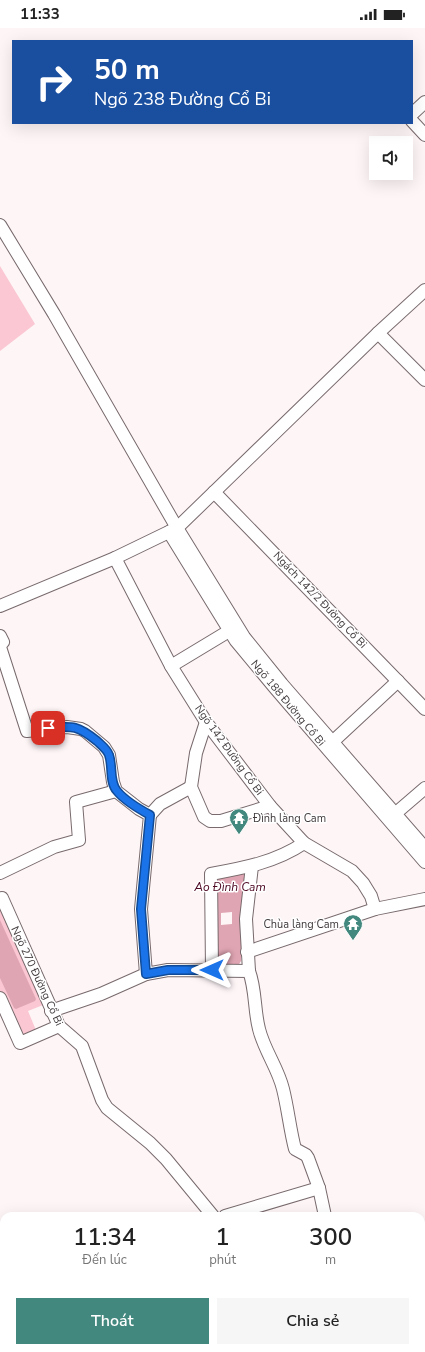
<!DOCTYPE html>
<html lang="vi">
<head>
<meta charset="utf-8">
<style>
	body { margin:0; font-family:"Nunito Sans",sans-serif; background:#f6f6f6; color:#222; height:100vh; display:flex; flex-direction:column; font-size:15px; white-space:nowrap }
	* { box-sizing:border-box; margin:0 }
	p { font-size:13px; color:#767676 }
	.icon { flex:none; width:22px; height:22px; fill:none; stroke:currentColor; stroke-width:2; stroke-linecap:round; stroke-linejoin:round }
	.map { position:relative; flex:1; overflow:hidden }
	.drawer { position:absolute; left:0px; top:1184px; width:425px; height:140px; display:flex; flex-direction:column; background:#fff; border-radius:12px 12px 0 0; box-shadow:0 4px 16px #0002 }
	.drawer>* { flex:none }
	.banner { position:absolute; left:12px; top:12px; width:401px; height:84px; border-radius:0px; box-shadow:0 4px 16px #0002; background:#1a4fa0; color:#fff; overflow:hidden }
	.fabs { position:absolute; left:369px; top:108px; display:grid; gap:8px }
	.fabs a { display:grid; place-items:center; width:44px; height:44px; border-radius:0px; background:#fff; box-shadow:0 4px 16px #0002; font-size:20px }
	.pin { position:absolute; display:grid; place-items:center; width:34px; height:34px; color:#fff; margin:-17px; border-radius:8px; box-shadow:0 2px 6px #0006 }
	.me { position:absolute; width:44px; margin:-22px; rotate:270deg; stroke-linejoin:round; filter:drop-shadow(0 0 3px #0008) }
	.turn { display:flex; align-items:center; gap:14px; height:84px; padding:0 16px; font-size:18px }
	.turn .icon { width:52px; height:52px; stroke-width:2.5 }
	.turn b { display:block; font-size:28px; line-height:34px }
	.eta { display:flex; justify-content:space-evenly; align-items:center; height:68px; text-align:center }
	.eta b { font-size:24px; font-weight:600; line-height:28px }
	.cta { display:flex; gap:8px; margin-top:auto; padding:8px 16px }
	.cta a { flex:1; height:46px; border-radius:0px; background:#43887e; color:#fff; font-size:16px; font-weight:600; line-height:46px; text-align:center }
	.cta a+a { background:#f6f6f6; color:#222 }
	.status { display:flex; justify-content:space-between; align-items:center; height:28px; padding:0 20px; background:#fff; direction:ltr }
	.status svg { height:11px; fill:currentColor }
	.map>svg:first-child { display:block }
	.green { fill:#fac7d2 }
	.water { fill:#e0a5b3; fill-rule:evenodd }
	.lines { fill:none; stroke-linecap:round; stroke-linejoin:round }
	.minor-casing { stroke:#786a6d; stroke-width:14 }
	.major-casing { stroke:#ba7e8c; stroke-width:16 }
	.minor { stroke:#fff; stroke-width:12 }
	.major { stroke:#fdc8d4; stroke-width:15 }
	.route-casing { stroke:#114b97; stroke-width:10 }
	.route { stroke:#1a73e8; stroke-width:7 }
	.labels { text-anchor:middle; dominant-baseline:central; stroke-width:3; stroke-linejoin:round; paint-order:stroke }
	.street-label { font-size:11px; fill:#403a3b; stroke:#fff }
	.poi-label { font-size:11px; fill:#403a3b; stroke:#fff; text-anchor:start }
	.water-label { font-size:12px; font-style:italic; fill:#4e0924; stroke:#fff }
</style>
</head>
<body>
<div class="status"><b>11:33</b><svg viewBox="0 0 49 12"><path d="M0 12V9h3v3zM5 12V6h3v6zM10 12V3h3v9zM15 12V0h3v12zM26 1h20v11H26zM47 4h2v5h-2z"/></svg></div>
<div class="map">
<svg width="425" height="1324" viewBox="0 0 425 1324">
	<rect width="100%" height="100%" fill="#fef5f7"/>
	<g class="green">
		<polygon points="0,238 35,296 0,323"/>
		<polygon points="0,871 48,975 28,983 38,1007 20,1015 0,970"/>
	</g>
	<g class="water">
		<path d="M244,845L245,846L241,894V933L238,938H219L216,935V850ZM232,884V896L221,897V885Z"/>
		<polygon points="0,892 36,971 35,973 16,981 14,980 0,950"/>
	</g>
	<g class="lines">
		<defs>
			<g id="minor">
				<polyline points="412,86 425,74"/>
				<polyline points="412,93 425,107"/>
				<polyline points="0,197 54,286 177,500 244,609 282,656 425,820"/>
				<polyline points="425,262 378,305 425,352"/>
				<polyline points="214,464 425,681"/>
				<polyline points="169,504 236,613 275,660 425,834"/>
				<polyline points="115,530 171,638 206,694 270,778 304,815 352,843 363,855 371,868 375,881 425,871"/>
				<polyline points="0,578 115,530 177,500 378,305"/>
				<path d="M0,608L3,614L0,617V619L27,703L67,699L81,701L85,703L104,719L109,727L113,754L116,763L139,781L150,787L141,881L146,946L168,942L249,943C256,962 254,982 259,1001C264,1022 278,1040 283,1061C288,1081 290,1102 295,1121L306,1127L308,1130L319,1160L325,1188"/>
				<polyline points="171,638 229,603 235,599"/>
				<polyline points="206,694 196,725 191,759 204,789 210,793 221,793 270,778"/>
				<polyline points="327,719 398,653"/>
				<polyline points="150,787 160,776 191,759"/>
				<polyline points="389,791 425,760"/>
				<polyline points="0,845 54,819 79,812 76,774 116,763"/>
				<polyline points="0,871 2,870 59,998 82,1018 102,1072 107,1080 150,1115 166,1131 213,1188"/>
				<polyline points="247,924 375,881"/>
				<path d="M212,942L211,846C244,840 276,834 304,815"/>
				<polyline points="249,943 246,891 252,838"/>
				<polyline points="0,970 20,1015 59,998"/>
				<polyline points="51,983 101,966 146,946"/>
				<polyline points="225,1188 319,1160"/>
				<polyline points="168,1320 169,1324"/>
				<polyline points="203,1324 211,1320"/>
			</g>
			<g id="major">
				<polyline points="421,1223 425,1219"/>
				<polyline points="341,1324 344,1320"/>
			</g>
		</defs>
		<use href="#minor" class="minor-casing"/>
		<use href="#major" class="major-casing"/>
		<use href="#minor" class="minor"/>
		<use href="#major" class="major"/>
	</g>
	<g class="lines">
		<defs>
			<path id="route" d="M48,700C73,698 77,697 97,713C101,717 107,721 109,727C113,738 109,754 117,763C125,773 139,781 150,787L141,881L146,946L168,942H212"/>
		</defs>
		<use href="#route" class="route-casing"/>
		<use href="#route" class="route"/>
	</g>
	<defs>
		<symbol id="temple-pin" viewBox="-11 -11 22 30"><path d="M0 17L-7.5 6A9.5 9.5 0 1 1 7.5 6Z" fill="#43887e" stroke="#fff"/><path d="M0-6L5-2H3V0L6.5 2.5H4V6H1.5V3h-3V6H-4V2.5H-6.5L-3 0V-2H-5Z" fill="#fff"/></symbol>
	</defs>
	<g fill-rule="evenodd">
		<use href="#temple-pin" x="228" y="779" width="22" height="30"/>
		<use href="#temple-pin" x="342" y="885" width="22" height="30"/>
	</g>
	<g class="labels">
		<g class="street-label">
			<text transform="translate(320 572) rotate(46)">Ngách 142/2 Đường Cổ Bi</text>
			<text transform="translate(288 675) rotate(50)">Ngõ 188 Đường Cổ Bi</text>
			<text transform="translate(229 722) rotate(54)">Ngõ 142 Đường Cổ Bi</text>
			<text transform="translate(37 948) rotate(65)">Ngõ 270 Đường Cổ Bi</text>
		</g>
		<g class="poi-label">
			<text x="253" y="790">Đình làng Cam</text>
			<text x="339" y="896" text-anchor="end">Chùa làng Cam</text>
		</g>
		<g class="water-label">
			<text x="230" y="859">Ao Đình Cam</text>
		</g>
	</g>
</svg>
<div class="fabs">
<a><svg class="icon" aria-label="sound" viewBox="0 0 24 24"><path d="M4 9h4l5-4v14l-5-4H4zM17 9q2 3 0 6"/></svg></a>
</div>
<div class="pin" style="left:48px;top:700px;background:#d93025"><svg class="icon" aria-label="arrive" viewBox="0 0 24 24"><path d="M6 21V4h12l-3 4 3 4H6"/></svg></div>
<svg class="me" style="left:212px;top:942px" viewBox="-20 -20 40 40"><path d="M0-17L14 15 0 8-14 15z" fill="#1a73e8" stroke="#fff" stroke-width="4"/></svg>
<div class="banner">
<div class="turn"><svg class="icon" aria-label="right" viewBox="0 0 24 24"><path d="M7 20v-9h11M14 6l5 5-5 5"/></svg><div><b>50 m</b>Ngõ 238 Đường Cổ Bi</div></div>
</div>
<section class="drawer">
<div class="eta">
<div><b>11:34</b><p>Đến lúc</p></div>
<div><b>1</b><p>phút</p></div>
<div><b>300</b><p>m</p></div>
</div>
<div class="cta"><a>Thoát</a><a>Chia sẻ</a></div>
</section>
</div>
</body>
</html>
